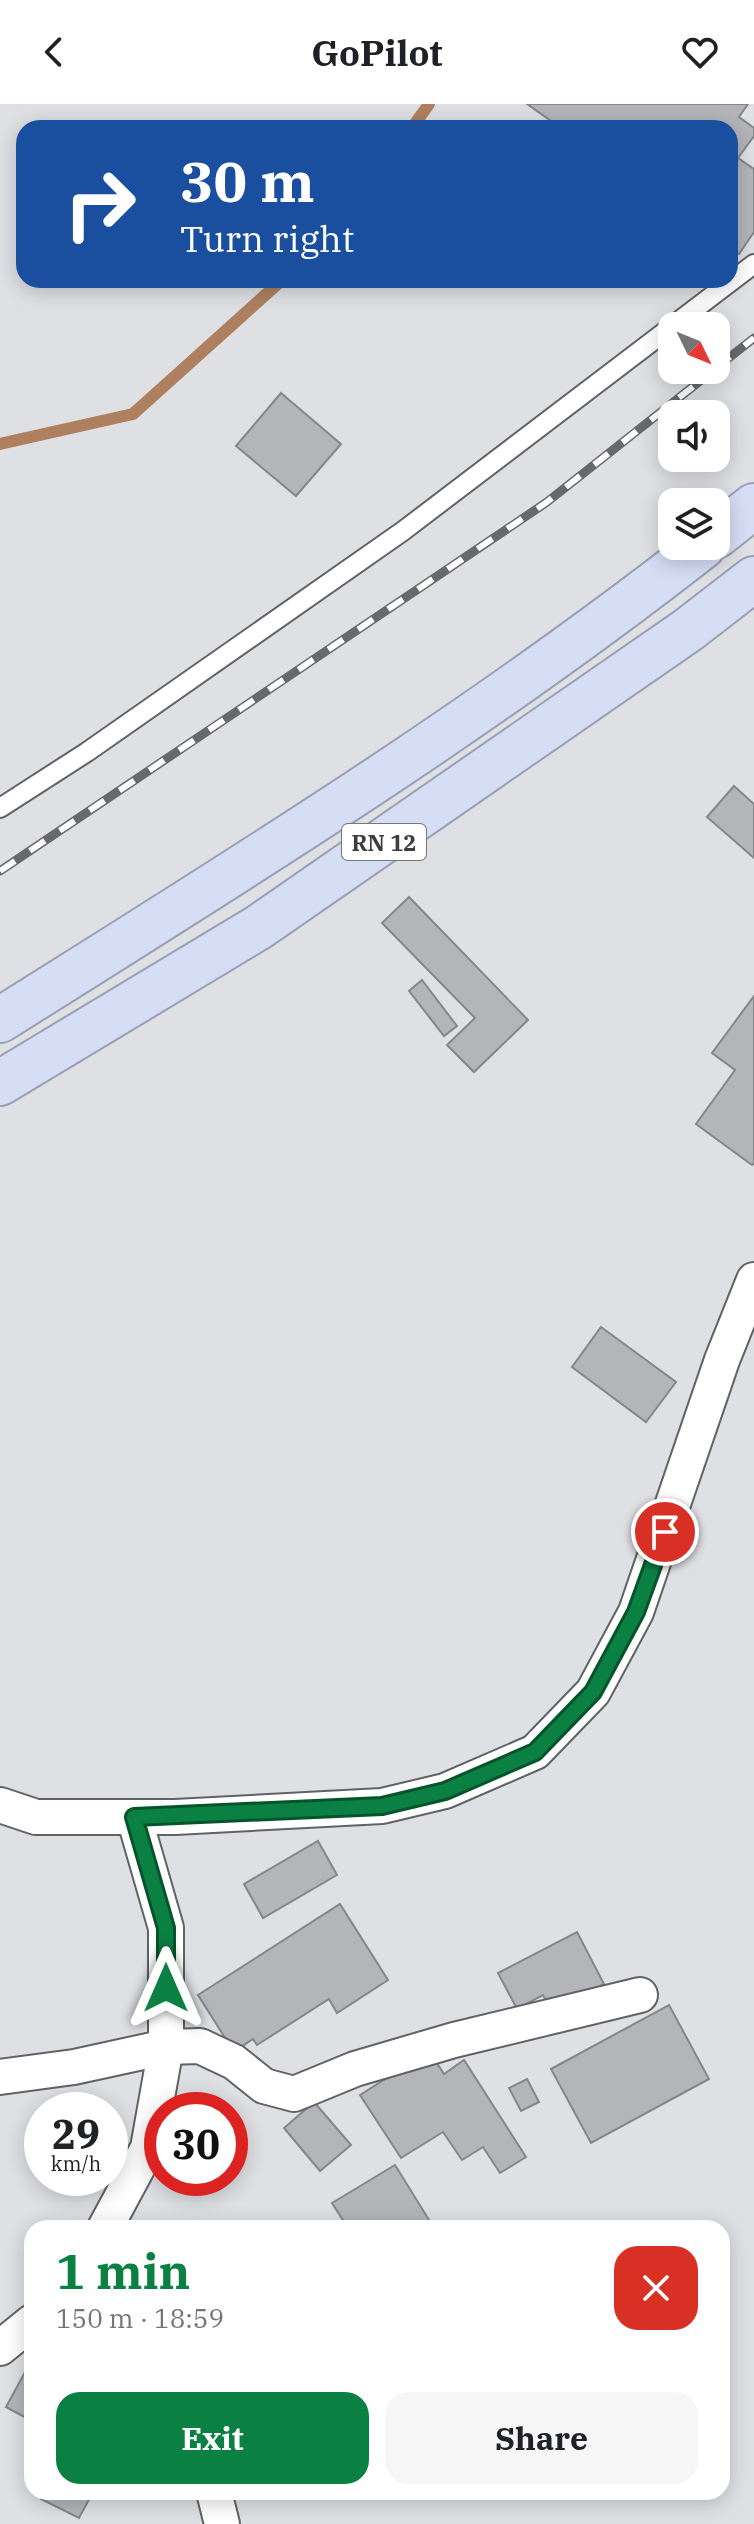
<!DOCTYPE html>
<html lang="en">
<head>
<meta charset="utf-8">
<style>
	body { margin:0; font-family:"IBM Plex Serif",serif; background:#f6f6f6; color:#202124; height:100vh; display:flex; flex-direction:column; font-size:30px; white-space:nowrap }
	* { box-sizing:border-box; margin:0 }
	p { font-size:26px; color:#757577 }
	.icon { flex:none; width:44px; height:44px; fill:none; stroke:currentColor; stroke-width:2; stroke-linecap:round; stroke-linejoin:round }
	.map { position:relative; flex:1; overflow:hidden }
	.side { position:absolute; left:24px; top:2116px; width:706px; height:280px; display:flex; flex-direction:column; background:#fff; border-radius:24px; box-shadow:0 4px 20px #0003 }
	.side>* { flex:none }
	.top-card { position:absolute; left:16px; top:16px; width:722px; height:168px; border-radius:24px; box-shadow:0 4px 20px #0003; background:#1a4fa0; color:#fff; overflow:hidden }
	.needle { width:52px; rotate:133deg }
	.fabs { position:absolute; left:658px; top:208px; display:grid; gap:16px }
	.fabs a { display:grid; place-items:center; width:72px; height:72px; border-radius:16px; background:#fff; box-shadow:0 4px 20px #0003; font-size:40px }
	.speed { position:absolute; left:24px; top:1988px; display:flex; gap:16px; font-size:40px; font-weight:700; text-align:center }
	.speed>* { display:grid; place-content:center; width:104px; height:104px; border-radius:50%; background:#fff; box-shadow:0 4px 20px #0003; line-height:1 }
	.speed small { font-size:20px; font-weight:400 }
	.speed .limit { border:12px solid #d22; background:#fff; color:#111 }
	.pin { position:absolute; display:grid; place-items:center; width:68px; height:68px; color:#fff; margin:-34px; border:4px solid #fff; border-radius:50%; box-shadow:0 2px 8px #0007 }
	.me { position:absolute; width:88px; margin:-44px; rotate:0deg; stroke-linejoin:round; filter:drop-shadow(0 0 6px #0008) }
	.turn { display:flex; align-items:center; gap:28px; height:168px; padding:0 32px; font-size:36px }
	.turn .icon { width:104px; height:104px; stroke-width:2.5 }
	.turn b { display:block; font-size:56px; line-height:68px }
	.round { display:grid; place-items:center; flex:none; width:84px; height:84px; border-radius:24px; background:#f6f6f6 }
	.overview { display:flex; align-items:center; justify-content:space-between; height:136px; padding:0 32px }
	h1 { font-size:48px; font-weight:700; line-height:60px; color:#0b8043 }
	.button { display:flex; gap:16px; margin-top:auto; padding:16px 32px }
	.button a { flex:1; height:92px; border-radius:24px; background:#0b8043; color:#fff; font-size:32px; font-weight:700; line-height:92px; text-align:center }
	.button a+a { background:#f6f6f6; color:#202124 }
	header { display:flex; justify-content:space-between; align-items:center; height:104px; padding:0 32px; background:#fff; font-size:36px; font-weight:700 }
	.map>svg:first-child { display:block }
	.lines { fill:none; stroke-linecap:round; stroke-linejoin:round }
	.stream { stroke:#ae8060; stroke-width:12 }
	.building { fill:#b4b5b8; stroke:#858689; stroke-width:2 }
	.service-casing { stroke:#616264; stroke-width:22 }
	.minor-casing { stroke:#616264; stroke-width:38 }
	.trunk-casing { stroke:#9aa0b4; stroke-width:48 }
	.service { stroke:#fff; stroke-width:18 }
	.minor { stroke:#fff; stroke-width:34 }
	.trunk { stroke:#d6def6; stroke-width:44 }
	.rail-casing { stroke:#68696a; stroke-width:9 }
	.rail { stroke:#fff; stroke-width:6; stroke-dasharray:18; stroke-linecap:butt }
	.route-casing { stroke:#07532c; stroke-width:20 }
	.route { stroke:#0b8043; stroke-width:14 }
	.labels { text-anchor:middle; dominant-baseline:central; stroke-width:8; stroke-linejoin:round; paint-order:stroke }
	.shield { fill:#fff; stroke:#777778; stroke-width:2 }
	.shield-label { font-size:22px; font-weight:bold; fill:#3d3d3e }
</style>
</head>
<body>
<header><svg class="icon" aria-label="back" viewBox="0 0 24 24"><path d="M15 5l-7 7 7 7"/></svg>GoPilot<svg class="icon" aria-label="heart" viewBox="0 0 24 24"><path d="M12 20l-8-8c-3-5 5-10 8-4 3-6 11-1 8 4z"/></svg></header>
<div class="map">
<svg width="754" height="2420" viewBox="0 0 754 2420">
	<rect width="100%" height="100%" fill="#dfe0e3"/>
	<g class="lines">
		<g class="stream">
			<polyline points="412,24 429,0"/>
			<polyline points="0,340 133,310 282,176"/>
		</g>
	</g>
	<g class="building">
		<polygon points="527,0 748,0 739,13 754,24 754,32 738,54 754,65 754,128 739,150 730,143 730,24 561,24"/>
		<polygon points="281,289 341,340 296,392 236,342"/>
		<polygon points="734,682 754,700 754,754 707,713"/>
		<polygon points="409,793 528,916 474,968 447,941 475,914 382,819"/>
		<polygon points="422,876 457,922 444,932 409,887"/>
		<polygon points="754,892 754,1059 752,1061 696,1020 735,966 712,949"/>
		<polygon points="601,1223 676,1278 646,1318 572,1263"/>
		<polygon points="318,1737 337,1771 263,1814 244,1780"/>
		<polygon points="340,1800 388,1876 337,1909 329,1895 257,1941 253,1935 234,1948 198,1891"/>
		<polygon points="577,1828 604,1880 552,1908 543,1891 517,1905 498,1869"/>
		<polygon points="669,1901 709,1975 591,2039 551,1965"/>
		<polygon points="429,1947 444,1970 464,1956 526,2053 500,2069 483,2043 462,2056 443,2028 401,2054 360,1991"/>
		<polygon points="527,1975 539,1998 521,2007 509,1984"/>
		<polygon points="314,1998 351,2041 320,2067 284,2024"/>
		<polygon points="395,2061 434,2124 348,2124 332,2099"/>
		<polygon points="25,2268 32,2271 32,2317 6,2303"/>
		<polygon points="45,2388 93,2388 79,2414 41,2395"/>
	</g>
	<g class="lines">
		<defs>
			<polyline id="service" points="0,704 87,648 403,427 754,160"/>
			<g id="minor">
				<polyline points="0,1701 36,1713 175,1713 382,1702 445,1687 535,1648 593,1588 636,1508 722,1256 754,1176"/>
				<polyline points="0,1973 74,1963 166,1943 200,1942 234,1958 264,1982 294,1990 355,1965 454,1936 640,1891"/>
				<polyline points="105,2124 148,2044 166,1943 166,1824 134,1713"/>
				<polyline points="0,2244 32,2218"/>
				<polyline points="214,2388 222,2420"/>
			</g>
			<g id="trunk">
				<polyline points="716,432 754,402"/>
				<path d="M0,916C239,766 480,617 703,442"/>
				<polyline points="0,979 259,823 688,526 754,475"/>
			</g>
		</defs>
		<use href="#service" class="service-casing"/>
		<use href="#minor" class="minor-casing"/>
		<use href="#trunk" class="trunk-casing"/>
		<use href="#service" class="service"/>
		<use href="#minor" class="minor"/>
		<use href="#trunk" class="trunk"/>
		<defs>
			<g id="rail">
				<polyline points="716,264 754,234"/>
				<polyline points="0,767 547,398 714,266"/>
			</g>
		</defs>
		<use href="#rail" class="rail-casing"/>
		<use href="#rail" class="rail"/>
	</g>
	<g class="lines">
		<defs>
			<polyline id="route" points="166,1884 166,1824 134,1713 382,1702 445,1687 535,1648 593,1588 636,1508 665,1428"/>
		</defs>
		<use href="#route" class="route-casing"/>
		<use href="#route" class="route"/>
	</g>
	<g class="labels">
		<rect class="shield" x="342" y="720" width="84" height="36" rx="6"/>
		<g class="shield-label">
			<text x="384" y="738">RN 12</text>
		</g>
	</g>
</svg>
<div class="fabs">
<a><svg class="needle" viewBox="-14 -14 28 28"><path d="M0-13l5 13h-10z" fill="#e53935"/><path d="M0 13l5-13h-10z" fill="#757577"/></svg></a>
<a><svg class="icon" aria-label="sound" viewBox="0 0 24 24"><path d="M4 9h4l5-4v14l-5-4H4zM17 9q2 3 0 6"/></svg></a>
<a><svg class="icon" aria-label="layers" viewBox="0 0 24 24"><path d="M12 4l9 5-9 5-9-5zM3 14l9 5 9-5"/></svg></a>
</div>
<div class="speed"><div>29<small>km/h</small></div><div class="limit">30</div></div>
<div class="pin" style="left:665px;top:1428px;background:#d93025"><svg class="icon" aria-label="arrive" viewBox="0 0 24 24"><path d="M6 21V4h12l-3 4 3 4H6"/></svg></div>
<svg class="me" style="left:166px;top:1884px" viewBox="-20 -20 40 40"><path d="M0-17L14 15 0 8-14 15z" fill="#0b8043" stroke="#fff" stroke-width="4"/></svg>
<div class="top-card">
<div class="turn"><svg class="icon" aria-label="right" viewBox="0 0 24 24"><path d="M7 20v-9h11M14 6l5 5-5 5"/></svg><div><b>30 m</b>Turn right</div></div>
</div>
<section class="side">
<div class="overview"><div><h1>1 min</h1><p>150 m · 18:59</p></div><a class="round" style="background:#d93025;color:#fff"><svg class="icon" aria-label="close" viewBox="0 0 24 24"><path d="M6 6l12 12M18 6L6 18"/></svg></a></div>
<div class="button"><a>Exit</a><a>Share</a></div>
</section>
</div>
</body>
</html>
